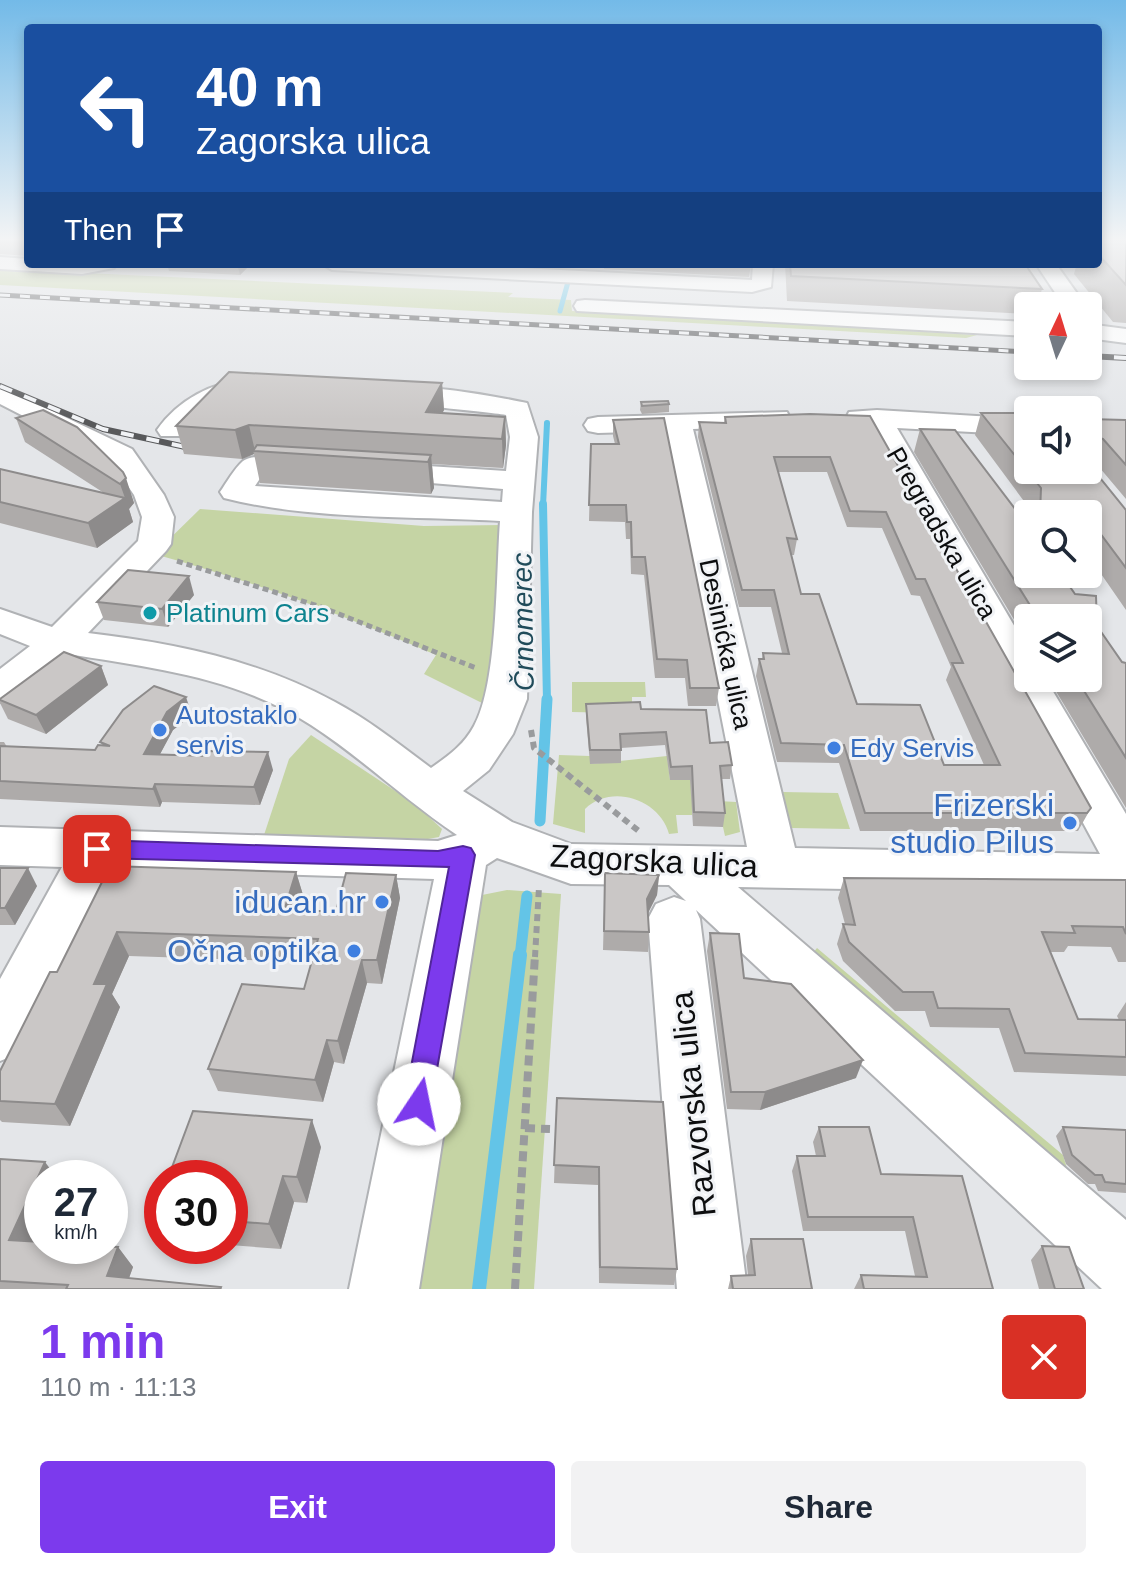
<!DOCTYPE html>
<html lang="en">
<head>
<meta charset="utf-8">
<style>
	body { margin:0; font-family:Arial,sans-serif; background:#f2f2f3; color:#1f2937; height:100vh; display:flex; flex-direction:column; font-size:30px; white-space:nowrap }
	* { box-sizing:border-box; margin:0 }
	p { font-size:26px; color:#747a83 }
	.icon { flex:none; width:44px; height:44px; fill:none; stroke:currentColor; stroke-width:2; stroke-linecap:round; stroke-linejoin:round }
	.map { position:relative; height:1289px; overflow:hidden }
	.panel { display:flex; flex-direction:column; background:#fff; flex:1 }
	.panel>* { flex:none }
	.top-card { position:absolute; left:24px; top:24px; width:1078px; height:244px; border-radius:8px; box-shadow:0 4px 12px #0003; background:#1a4fa0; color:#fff; overflow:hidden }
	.needle { width:52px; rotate:4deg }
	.tools { position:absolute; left:1014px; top:292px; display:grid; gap:16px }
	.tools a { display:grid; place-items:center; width:88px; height:88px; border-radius:8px; background:#fff; box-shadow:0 4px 12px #0003; font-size:40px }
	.speed { position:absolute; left:24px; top:1160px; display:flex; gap:16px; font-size:40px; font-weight:700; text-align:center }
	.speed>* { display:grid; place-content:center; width:104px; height:104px; border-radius:50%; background:#fff; box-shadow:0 4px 12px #0003; line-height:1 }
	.speed small { font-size:20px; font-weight:400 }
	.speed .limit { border:12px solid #d22; background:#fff; color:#111 }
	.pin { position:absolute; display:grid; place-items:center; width:68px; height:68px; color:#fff; margin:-34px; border-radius:16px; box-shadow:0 4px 12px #0006 }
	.me { position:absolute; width:88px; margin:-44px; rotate:11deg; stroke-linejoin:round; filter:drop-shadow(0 0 6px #0008) }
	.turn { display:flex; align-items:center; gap:28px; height:168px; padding:0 40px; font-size:36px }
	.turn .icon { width:104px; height:104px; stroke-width:2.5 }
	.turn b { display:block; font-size:56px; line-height:68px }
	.then { display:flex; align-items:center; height:76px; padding:0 40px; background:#0003; gap:16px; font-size:30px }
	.round { display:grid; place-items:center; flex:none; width:84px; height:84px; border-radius:8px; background:#f2f2f3 }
	.summary { display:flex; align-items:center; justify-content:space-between; height:136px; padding:0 40px }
	h1 { font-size:48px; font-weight:600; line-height:60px; color:#7c3aed }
	.action { display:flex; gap:16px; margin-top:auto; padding:16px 40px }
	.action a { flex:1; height:92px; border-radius:8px; background:#7c3aed; color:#fff; font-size:32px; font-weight:600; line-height:92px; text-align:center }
	.action a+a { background:#f2f2f3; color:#1f2937 }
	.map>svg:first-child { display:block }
	.green { fill:#c5d4a4 }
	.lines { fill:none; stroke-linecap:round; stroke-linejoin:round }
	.stream-far4 { stroke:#63c4e7; stroke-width:5 }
	.stream-far3 { stroke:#63c4e7; stroke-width:6 }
	.stream-far2 { stroke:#63c4e7; stroke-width:8 }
	.stream-far1 { stroke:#63c4e7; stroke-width:11 }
	.stream { stroke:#63c4e7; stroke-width:14 }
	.minor-casing { stroke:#b0b2b5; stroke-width:4 }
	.path-far2 { stroke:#999b9d; stroke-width:5; stroke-dasharray:6 4; stroke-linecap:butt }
	.path-far1 { stroke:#999b9d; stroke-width:6; stroke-dasharray:7 5; stroke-linecap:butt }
	.path { stroke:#999b9d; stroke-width:8; stroke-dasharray:10 6; stroke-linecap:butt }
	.minor { fill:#fff; fill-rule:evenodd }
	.rail-far1-casing { stroke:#58595b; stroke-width:5 }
	.rail-casing { stroke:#58595b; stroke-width:6 }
	.rail-far1 { stroke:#f1f3f6; stroke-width:3; stroke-dasharray:10; stroke-linecap:butt }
	.rail { stroke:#f1f3f6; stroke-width:4; stroke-dasharray:13; stroke-linecap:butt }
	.wall { fill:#aeabaa; fill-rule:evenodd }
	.shaded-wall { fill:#8d8b8b }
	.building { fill:#cac7c6; stroke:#8d8b8b; stroke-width:2; fill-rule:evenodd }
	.route { fill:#7c3aed; stroke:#51269a; stroke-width:2 }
	.culture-dot { fill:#0f9aa8; stroke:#f1f3f6; stroke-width:3 }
	.shop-dot { fill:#3f7fe0; stroke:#f1f3f6; stroke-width:3 }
	.labels { text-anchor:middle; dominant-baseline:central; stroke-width:6; stroke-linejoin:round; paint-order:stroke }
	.street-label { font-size:26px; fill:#0d0e0f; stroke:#f1f3f6 }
	.culture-label { font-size:26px; fill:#0d838f; stroke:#f1f3f6; text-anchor:start }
	.shop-label { font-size:26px; fill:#366cbe; stroke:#f1f3f6; text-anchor:start }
	.water-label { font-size:28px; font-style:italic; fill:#204b5a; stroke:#f1f3f6 }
	.near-shop-label { font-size:32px; fill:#366cbe; stroke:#f1f3f6; text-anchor:end }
	.near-street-label { font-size:32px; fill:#0d0e0f; stroke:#f1f3f6 }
</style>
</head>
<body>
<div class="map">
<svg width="1126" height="1289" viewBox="0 0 1126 1289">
	<rect width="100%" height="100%" fill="#e4e6e9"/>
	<g class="green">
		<polygon points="0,269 513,293 508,297 571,300 572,311 977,335 966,338 0,285"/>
		<path d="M200,509L424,526L503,525L490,707L424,674L436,655C344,615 252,581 154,554Z"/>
		<polygon points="572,682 645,682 646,697 632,697 632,706 621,713 572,712"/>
		<polygon points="311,735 415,804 442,829 439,837 428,839 264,835 289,759"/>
		<path d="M559,755L590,756L591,764L667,756L670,780L698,779L701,800L736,802L740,832L725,836L723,827L692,812V815H676L678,833L669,834C660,800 612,783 585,809V833L553,824Z"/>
		<polygon points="783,792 838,793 850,829 791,828"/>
		<polygon points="507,890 561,894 534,1289 410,1289 477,896"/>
		<polygon points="817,948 1063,1155 1071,1182 805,963"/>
	</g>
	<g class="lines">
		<polyline class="stream-far4" points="560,311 568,282"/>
		<polyline class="stream-far3" points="543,506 547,423"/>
		<polyline class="stream-far2" points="543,504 547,701"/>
		<g class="stream-far1">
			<polyline points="540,821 547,699"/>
			<polyline points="520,957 527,896"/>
		</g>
		<polyline class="stream" points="479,1289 520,955"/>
		<defs>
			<g id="minor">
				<polygon points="0,257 28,259 28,264 117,264 114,268 82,274 0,269"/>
				<polygon points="322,264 445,264 752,280 753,264 773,264 771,287 752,292 332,270"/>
				<polygon points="1036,264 1056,264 1086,306 1064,306"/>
				<polygon points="585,300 1028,322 1028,336 577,311 574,306 577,301"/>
				<polygon points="1088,324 1126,329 1126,343 1088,338"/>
				<path d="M248,379L261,387L257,392L224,400L181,436H161L157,430C178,400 212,382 248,379Z"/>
				<path d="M0,386L132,449L164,495L174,517L171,544L166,551L88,633C174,643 258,660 335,702C369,720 400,745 431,768C448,756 464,745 474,726C498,683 496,573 500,521C411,516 310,520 224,498L220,492C227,482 234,469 243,461C253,452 304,458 318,462L323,468L318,474H263L255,486L502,502L503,489L371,478L366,472L371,466L381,463L506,471L510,437L506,415C485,411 388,405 381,395C394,376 504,398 527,403L538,437L532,512L527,699L513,734L489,770L463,791L512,822L571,844L747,847L665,431L598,433L588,431L584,425L588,419L598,417L787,412L790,418L787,424L777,426L693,429L795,848L1100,854L868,427L849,424L846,418L849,412L877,410L1028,419V435L897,428L1028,649V678H1045L1126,814V894L738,887L1126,1220V1289H1102L696,910L700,919L747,1289H677L648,919L656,904L674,897L686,901L669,885L571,884L497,858L486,865L419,1289H349L434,879L111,869L20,1053L0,1061V979L62,867L0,865V827L438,841L457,835C406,801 362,758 311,725C237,677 153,668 68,654L14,698L0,702V669L30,646L0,634V609L52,627L138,541L142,517L134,495L111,461L0,404Z"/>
			</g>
		</defs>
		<use href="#minor" class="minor-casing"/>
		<polyline class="path-far2" points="177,561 321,607 476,668"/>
		<g class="path-far1">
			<polyline points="531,730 534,748 640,832"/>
			<polyline points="535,957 539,887"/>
		</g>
		<g class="path">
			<polyline points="525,1128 550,1129"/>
			<polyline points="515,1289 535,955"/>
		</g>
		<use href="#minor" class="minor"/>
		<defs>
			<polyline id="rail-far1" points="0,295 1028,352"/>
			<g id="rail">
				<polyline points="1088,356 1126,358"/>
				<polyline points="0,386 103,429 190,448"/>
			</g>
		</defs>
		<use href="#rail-far1" class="rail-far1-casing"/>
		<use href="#rail" class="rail-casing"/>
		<use href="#rail-far1" class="rail-far1"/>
		<use href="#rail" class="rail"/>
	</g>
	<g class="wall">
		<polygon points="0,240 28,240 28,256 0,254"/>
		<polygon points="1098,240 1126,240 1126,323 1113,322 1074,274 1076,267 1074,264 1098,264"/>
		<polygon points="167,264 251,264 240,275 169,271"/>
		<polygon points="604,264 751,264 749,277 604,269"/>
		<polygon points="785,264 1025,264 1042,289 1037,306 1028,306 1028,314 787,301"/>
		<polygon points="442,383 444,410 442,413 505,417 506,445 503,468 432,464 434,488 431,494 260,483 254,454 242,459 184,454 176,426"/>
		<polygon points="641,402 669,404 669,412 642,414 640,410"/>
		<polygon points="981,413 1126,510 1126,610 1088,555 1088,514 1032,514 1032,512 975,435"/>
		<path d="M870,416L1091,808L1078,831H860L839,763L777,762L756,676L759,659H762L763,653H782L771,607H739L698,437L699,422L724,423L725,417ZM778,472H827L847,527L882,528L911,595L920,596L951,667L946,680L984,765H944L857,704L801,594L791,555H794L797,539Z"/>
		<polygon points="16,418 123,472 134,503 129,509 133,522 97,548 0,523 0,469 104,493 25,442"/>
		<polygon points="1088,419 1126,420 1126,499 1094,461 1088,460"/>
		<polygon points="613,420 719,688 716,706 688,706 685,678 655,678 644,575 631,574 630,539 626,539 625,522 589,521 591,444 615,444 613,436"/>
		<polygon points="920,429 955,430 1022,518 1028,520 1028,574 1061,574 1075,594 1096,596 1097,626 1122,662 1126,663 1126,808 1048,678 1088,678 1088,618 1028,618 1028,643 914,452"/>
		<polygon points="194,595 168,627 104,620 97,602"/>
		<polygon points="101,666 108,685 46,734 8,719 0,703 0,699"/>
		<polygon points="586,704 641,709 710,743 732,765 730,779 721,779 725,813 723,827 693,826 690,780 670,780 665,745 621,748 621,763 590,764 586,717"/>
		<polygon points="192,715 173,730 160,754 273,770 260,805 162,802 160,807 0,799 0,742 4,742 7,747 95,750 102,745 100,742"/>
		<polygon points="110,866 296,872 303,895 298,911 336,911 396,875 400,898 382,984 367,983 344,1064 334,1062 323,1102 218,1091 208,1069 304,989 312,962 129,956 112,994 120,1007 70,1126 2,1122 0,1120 0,1071 57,972"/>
		<polygon points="0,868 37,886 15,925 0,925"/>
		<polygon points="605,873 659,875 657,895 648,913 649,932 648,952 603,950"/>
		<polygon points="844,878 1126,880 1126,962 1118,962 1111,947 1068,946 1064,952 1050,952 1078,1019 1119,1020 1117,1016 1126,1002 1126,1076 1014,1072 999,1028 930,1027 925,1011 895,1011 843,961 837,944 843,924 845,924 838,898"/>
		<polygon points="710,933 744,978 856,1078 760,1110 727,1109 707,951"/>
		<polygon points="557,1098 677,1269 674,1285 599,1283 598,1185 554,1183"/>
		<polygon points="819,1127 881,1174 993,1289 854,1289 861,1275 915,1276 905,1231 803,1231 792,1171 797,1156 816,1156 813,1142"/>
		<polygon points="1063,1127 1126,1130 1126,1193 1098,1191 1095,1184 1088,1184 1066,1164 1056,1136"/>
		<polygon points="321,1147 307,1203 294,1202 281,1249 230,1245 230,1178"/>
		<polygon points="0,1159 42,1178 42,1227 35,1242 118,1247 133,1267 129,1278 221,1287 222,1289 0,1289"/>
		<polygon points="162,1195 162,1226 155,1215"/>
		<polygon points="751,1239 812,1289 728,1289 731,1276 748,1275 746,1256"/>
		<polygon points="1042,1246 1084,1289 1039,1289 1031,1260"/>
	</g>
	<g class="shaded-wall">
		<polygon points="237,264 251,264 240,275"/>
		<polygon points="442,383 444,410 431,435 426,412"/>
		<polygon points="505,417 506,445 503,468 502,439"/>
		<polygon points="249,425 255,451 253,451 254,454 242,459 235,430"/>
		<polygon points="431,455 434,488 431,494 428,462"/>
		<polygon points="126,478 134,503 129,509 133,522 97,548 88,523 125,498 120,484"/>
		<polygon points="1077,502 1072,514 1057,514"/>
		<polygon points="189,576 194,595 168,627 162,609"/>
		<polygon points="101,666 108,685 46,734 36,715"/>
		<polygon points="186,697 192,715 173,730 151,771 144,754 167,712"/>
		<polygon points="268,752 273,770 260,805 254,787"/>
		<polygon points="155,784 162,802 160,807 153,789"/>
		<polygon points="28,868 37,886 15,925 5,908"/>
		<polygon points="296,872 303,895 291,934 284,911"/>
		<polygon points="396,875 400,898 382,984 377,960"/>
		<polygon points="659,875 657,895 645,919 647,899"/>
		<polygon points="117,932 129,956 112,994 120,1007 70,1126 55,1104 94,984"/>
		<polygon points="362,960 367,983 344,1064 338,1041"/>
		<polygon points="327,1040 334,1062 323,1102 315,1080"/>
		<polygon points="863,1060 856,1078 760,1110 765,1092"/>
		<polygon points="312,1120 321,1147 307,1203 297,1177"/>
		<polygon points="45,1162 57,1178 42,1178 42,1227 27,1259 9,1240"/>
		<polygon points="283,1176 294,1202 281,1249 269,1224"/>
		<polygon points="118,1247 133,1267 125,1289 107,1276"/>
	</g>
	<g class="building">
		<polygon points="1098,240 1126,240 1126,285 1098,254"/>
		<polygon points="790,264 1025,264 1042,289 791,276"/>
		<polygon points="229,372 442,383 426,412 505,417 502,439 249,425 235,430 176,426"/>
		<polygon points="668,401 669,404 642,406 641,402"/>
		<polygon points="43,410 77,427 123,472 126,478 120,484 16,418"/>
		<polygon points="981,413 1028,413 1028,470 1088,470 1088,463 1126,510 1126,568 1088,517 1088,514 1086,514 1077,502 1057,514 1040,514 1041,488"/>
		<path d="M810,414L870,416L1091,808L1087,813H865L844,745L781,743L759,659H764L763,653L789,654L774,590H742L699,422L726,423L725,417ZM774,457H830L850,511L886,512L916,579H925L963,663H952L1000,765H944L920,705L857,704L819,594H801L787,538L797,539Z"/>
		<polygon points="664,418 719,688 690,688 687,660 657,659 645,557 632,557 631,522 627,522 626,505 589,505 591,444 619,444 613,420"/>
		<polygon points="1088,419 1126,420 1126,465 1103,439 1095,437 1094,444 1088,444"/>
		<polygon points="920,429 955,430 1022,518 1028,520 1028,574 1061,574 1075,594 1096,596 1097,626 1122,662 1126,663 1126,758 1076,678 1088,678 1088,618 1038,618"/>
		<polygon points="257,445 431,455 428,462 253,451"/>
		<polygon points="0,469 125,498 88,523 0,502"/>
		<polygon points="128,570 189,576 162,609 97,602"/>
		<polygon points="64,652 101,666 36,715 0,700 0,699"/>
		<polygon points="154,686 186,697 167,712 144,754 207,756 209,751 268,752 254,787 155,784 153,789 0,781 0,746 95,750 98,745 110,746 100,742 123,710"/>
		<polygon points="640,702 641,709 706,710 710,743 728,742 732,765 720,766 725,813 694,812 692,766 671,767 666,732 620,734 621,750 590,750 586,704"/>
		<polygon points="110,866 296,872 284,911 336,911 346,873 396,875 377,960 362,960 338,1041 327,1040 315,1080 208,1069 242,984 304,989 318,939 117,932 94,984 107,984 55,1104 0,1101 0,1071 50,972 57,972"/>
		<polygon points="0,868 28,868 5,908 0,908"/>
		<polygon points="605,873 659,875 647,899 649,932 604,931"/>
		<polygon points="844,878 1126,880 1126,934 1123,927 1072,926 1075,933 1042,932 1078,1019 1126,1020 1126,1057 1025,1053 1009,1009 938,1008 933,992 903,992 849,942 843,924 855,925"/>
		<polygon points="710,933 739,934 744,978 791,984 863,1060 765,1092 731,1092"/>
		<polygon points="557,1098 663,1102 677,1269 600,1267 599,1167 554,1165"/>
		<polygon points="193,1111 312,1120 297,1177 283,1176 269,1224 230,1221 230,1178 168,1178"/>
		<polygon points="819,1127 869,1127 881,1174 962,1176 993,1289 864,1289 861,1275 927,1277 913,1217 808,1217 797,1156 825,1156"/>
		<polygon points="1063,1127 1126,1130 1126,1184 1105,1182 1102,1175 1095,1175 1072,1155"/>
		<polygon points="0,1159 45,1162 9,1240 42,1242 42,1246 97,1246 118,1247 107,1276 221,1287 220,1289 66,1289 68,1285 0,1281"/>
		<polygon points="162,1195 162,1215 155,1215"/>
		<polygon points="751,1239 803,1239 812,1289 733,1289 731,1276 755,1275"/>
		<polygon points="1042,1246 1069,1247 1084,1289 1055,1289"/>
	</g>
	<linearGradient id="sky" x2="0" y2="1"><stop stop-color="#73bae8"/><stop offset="0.57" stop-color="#f3f4f5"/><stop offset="1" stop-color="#f3f4f5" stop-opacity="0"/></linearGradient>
	<rect width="1126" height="420" fill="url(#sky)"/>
	<polygon class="route" points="97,840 438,851 463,846 471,848 475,855 429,1114 419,1119 409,1114 404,1104 449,867 97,858 89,855 86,849 89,843"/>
	<circle class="culture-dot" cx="150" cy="613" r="8"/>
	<g class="shop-dot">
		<circle cx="160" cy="730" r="8"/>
		<circle cx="834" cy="748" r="8"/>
		<circle cx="1070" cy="823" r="8"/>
		<circle cx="382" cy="902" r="8"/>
		<circle cx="354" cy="951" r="8"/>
	</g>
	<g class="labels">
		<g class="street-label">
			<text transform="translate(942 533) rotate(60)">Pregradska ulica</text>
			<text transform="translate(726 644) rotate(78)">Desinićka ulica</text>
		</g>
		<g class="culture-label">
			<text x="166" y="613">Platinum Cars</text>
		</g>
		<g class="shop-label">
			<text x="176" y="715">Autostaklo<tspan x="176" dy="30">servis</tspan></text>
			<text x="850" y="748">Edy Servis</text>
		</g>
		<g class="water-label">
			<text transform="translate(523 622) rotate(-91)">Črnomerec</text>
		</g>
		<g class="near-shop-label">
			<text x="1054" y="805">Frizerski<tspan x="1054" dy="37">studio Pilus</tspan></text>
			<text x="366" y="902">iducan.hr</text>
			<text x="338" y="951">Očna optika</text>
		</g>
		<g class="near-street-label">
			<text transform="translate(654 861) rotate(3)">Zagorska ulica</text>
			<text transform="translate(693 1104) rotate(-96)">Razvorska ulica</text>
		</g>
	</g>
</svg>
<div class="tools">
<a><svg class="needle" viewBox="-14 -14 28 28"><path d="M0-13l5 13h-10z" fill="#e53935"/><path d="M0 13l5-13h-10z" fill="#747a83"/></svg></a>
<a><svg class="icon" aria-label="sound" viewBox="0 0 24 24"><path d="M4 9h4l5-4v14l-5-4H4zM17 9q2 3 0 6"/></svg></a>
<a><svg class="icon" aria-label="search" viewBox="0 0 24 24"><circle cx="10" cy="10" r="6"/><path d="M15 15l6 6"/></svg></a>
<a><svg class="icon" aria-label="layers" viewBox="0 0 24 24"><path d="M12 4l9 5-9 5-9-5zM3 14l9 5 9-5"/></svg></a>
</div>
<div class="speed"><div>27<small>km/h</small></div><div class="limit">30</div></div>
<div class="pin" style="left:97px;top:849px;background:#d93025"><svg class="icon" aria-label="arrive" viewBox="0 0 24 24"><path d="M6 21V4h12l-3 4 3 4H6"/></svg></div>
<svg class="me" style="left:419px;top:1104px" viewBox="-20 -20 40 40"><circle r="19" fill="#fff"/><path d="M0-13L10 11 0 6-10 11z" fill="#7c3aed"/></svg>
<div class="top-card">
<div class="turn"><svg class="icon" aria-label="left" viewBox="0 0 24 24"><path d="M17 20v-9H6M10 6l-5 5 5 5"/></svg><div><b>40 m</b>Zagorska ulica</div></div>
<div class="then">Then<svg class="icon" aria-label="arrive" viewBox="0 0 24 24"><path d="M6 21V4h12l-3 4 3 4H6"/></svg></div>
</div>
</div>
<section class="panel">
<div class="summary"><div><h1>1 min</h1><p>110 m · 11:13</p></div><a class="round" style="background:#d93025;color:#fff"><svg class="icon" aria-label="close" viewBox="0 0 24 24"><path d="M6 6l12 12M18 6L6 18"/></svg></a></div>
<div class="action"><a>Exit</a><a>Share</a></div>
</section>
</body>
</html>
